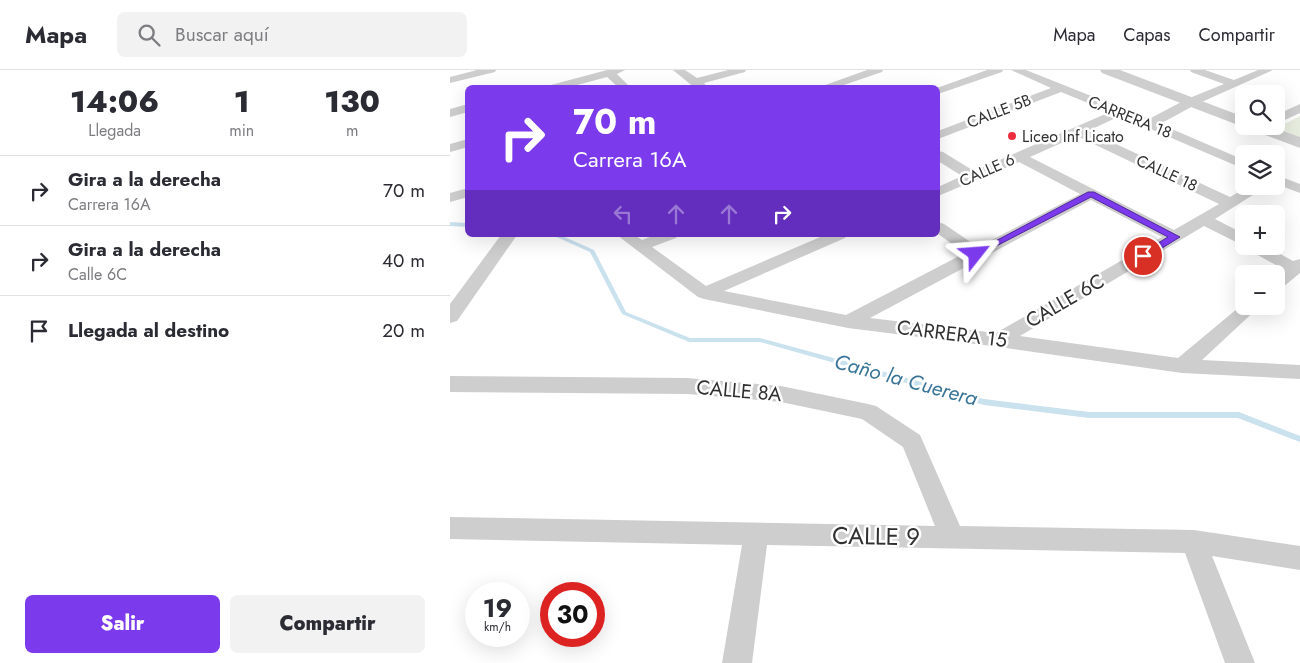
<!DOCTYPE html>
<html lang="es">
<head>
<meta charset="utf-8">
<style>
	body { margin:0; font-family:Jost,sans-serif; background:#f2f2f3; color:#2b2b33; height:100vh; display:flex; flex-direction:column; font-size:19px; white-space:nowrap }
	* { box-sizing:border-box; margin:0 }
	p { font-size:16px; color:#7c7c81 }
	.icon { flex:none; width:28px; height:28px; fill:none; stroke:currentColor; stroke-width:2; stroke-linecap:round; stroke-linejoin:round }
	.map { position:relative; flex:1; overflow:hidden }
	.drawer { display:flex; flex-direction:column; background:#fff; width:450px }
	.drawer>* { flex:none }
	.top-card { position:absolute; left:15px; top:15px; width:475px; height:152px; border-radius:8px; box-shadow:0 5px 20px #0002; background:#7c3aed; color:#fff; overflow:hidden }
	.tools { position:absolute; left:785px; top:15px; display:grid; gap:10px }
	.tools a { display:grid; place-items:center; width:50px; height:50px; border-radius:8px; background:#fff; box-shadow:0 5px 20px #0002; font-size:25px }
	.speed { position:absolute; left:15px; top:512px; display:flex; gap:10px; font-size:25px; font-weight:700; text-align:center }
	.speed>* { display:grid; place-content:center; width:65px; height:65px; border-radius:50%; background:#fff; box-shadow:0 5px 20px #0002; line-height:1 }
	.speed small { font-size:12px; font-weight:400 }
	.speed .limit { border:8px solid #d22; background:#fff; color:#111 }
	.pin { position:absolute; display:grid; place-items:center; width:42px; height:42px; color:#fff; margin:-21px; border:2px solid #fff; border-radius:50%; box-shadow:0 1px 5px #0007 }
	.me { position:absolute; width:55px; margin:-28px; rotate:62deg; stroke-linejoin:round; filter:drop-shadow(0 0 4px #0008) }
	.turn { display:flex; align-items:center; gap:18px; height:105px; padding:0 25px; font-size:22px }
	.turn .icon { width:65px; height:65px; stroke-width:2.5 }
	.turn b { display:block; font-size:35px; line-height:42px }
	.lanes { display:flex; align-items:center; height:48px; padding:0 25px; background:#0003; justify-content:center; gap:25px; direction:ltr }
	.lanes .off { opacity:.35 }
	.eta { display:flex; justify-content:space-evenly; align-items:center; height:85px; text-align:center }
	.eta b { font-size:30px; font-weight:800; line-height:35px }
	.cta { display:flex; gap:10px; margin-top:auto; padding:10px 25px }
	.cta a { flex:1; height:58px; border-radius:8px; background:#7c3aed; color:#fff; font-size:20px; font-weight:800; line-height:58px; text-align:center }
	.cta a+a { background:#f2f2f3; color:#2b2b33 }
	ul { padding:0; list-style:none }
	li { display:flex; align-items:center; gap:15px; height:70px; padding:0 25px; border-top:1px solid #e1e1e2 }
	li div { flex:1 }
	li b { display:block; font-size:19px }
	li em { font-style:normal }
	header { display:flex; align-items:center; gap:30px; box-sizing:border-box; height:70px; padding:0 25px; background:#fff; border-bottom:1px solid #e1e1e2 }
	header strong { font-size:24px }
	nav { display:flex; gap:28px; margin-inline-start:auto; font-size:18px }
	.search { width:350px; height:45px; background:#f2f2f3; display:flex; align-items:center; gap:12px; box-sizing:border-box; padding:0 18px; border-radius:8px; color:#7c7c81; font-size:19px }
	main { display:flex; flex:1; min-height:0 }
	.map>svg:first-child { display:block }
	.green { fill:#e7eedf }
	.lines { fill:none; stroke-linecap:round; stroke-linejoin:round }
	.stream { fill:#cae1ee; fill-rule:evenodd }
	.minor { fill:#cecece; fill-rule:evenodd }
	.tertiary { fill:#cecece; fill-rule:evenodd }
	.route { fill:#7c3aed; stroke:#51269a }
	.poi-dot { fill:#ee2d3f; stroke:#fff; stroke-width:2 }
	.labels { text-anchor:middle; dominant-baseline:central; stroke-width:5; stroke-linejoin:round; paint-order:stroke }
	.far-street-label { font-size:16px; fill:#313131; stroke:#fff }
	.far-poi-label { font-size:16px; fill:#313131; stroke:#fff; text-anchor:start }
	.street-label { font-size:20px; fill:#313131; stroke:#fff }
	.water-label { font-size:21px; font-style:italic; fill:#3a7598; stroke:#fff }
	.near-street-label { font-size:24px; fill:#313131; stroke:#fff }
</style>
</head>
<body>
<header>
<strong>Mapa</strong>
<div class="search"><svg class="icon" aria-label="search" viewBox="0 0 24 24"><circle cx="10" cy="10" r="6"/><path d="M15 15l6 6"/></svg>Buscar aquí</div>
<nav><a>Mapa</a><a>Capas</a><a>Compartir</a></nav>
</header>
<main>
<section class="drawer">
<div class="eta">
<div><b>14:06</b><p>Llegada</p></div>
<div><b>1</b><p>min</p></div>
<div><b>130</b><p>m</p></div>
</div>
<ul>
<li><svg class="icon" aria-label="right" viewBox="0 0 24 24"><path d="M7 20v-9h11M14 6l5 5-5 5"/></svg><div><b>Gira a la derecha</b><p>Carrera 16A</p></div><em>70 m</em></li>
<li><svg class="icon" aria-label="right" viewBox="0 0 24 24"><path d="M7 20v-9h11M14 6l5 5-5 5"/></svg><div><b>Gira a la derecha</b><p>Calle 6C</p></div><em>40 m</em></li>
<li><svg class="icon" aria-label="arrive" viewBox="0 0 24 24"><path d="M6 21V4h12l-3 4 3 4H6"/></svg><div><b>Llegada al destino</b></div><em>20 m</em></li>
</ul>
<div class="cta"><a>Salir</a><a>Compartir</a></div>
</section>
<div class="map">
<svg width="850" height="593" viewBox="0 0 850 593">
	<rect width="100%" height="100%" fill="#fff"/>
	<polygon class="green" points="850,46 850,67 827,58"/>
	<g class="lines">
		<g class="stream">
			<polygon points="0,152 18,153 18,157 0,156"/>
			<polygon points="102,165 110,165 144,180 176,242 240,268 310,268 534,329 639,342 789,342 850,366 850,372 788,348 639,348 534,335 310,272 239,272 172,244 140,182"/>
		</g>
		<g class="minor">
			<polygon points="27,0 46,0 45,2 0,13 0,7"/>
			<polygon points="157,0 175,0 167,4 181,18 169,18 157,7 116,18 96,18 97,16"/>
			<polygon points="223,0 235,0 247,8 278,0 296,0 295,2 254,13 258,18 245,18"/>
			<polygon points="417,0 433,0 432,2 385,18 367,18"/>
			<polygon points="537,0 553,0 552,2 488,24 487,18"/>
			<path d="M561,0H576L699,49L737,29L774,14L741,2L740,0H755L784,10L808,0H823L745,35L710,54L794,90V99L670,46L638,61L780,127L799,116H817L765,149L794,164V176L754,156L570,266L728,288L794,233V236H810L752,290L850,295V309L732,303L549,277L398,258L254,229L248,227L167,165H185L192,170L205,165H228L226,168L202,177L256,216L375,165H397L395,168L274,221L396,245L515,183L488,164V152L494,154L528,177L630,124L569,92L488,126V117L512,106L488,91V81L493,82L524,101L660,42L611,22L488,69V61L601,18ZM627,66L769,134L724,160L580,87ZM641,130L712,167L546,263L420,248Z"/>
			<polygon points="18,34 18,42 0,47 0,39"/>
			<polygon points="850,34 850,43 826,54 826,45"/>
			<polygon points="18,69 18,77 0,82 0,74"/>
			<polygon points="826,105 850,114 850,123 826,114"/>
			<polygon points="18,118 18,127 0,132 0,123"/>
			<polygon points="51,165 67,165 7,251 0,253 0,234"/>
			<polygon points="795,176 816,176 843,191 850,189 850,203 832,218 826,219 826,205 833,199 797,179"/>
			<polygon points="0,306 237,308 331,316 418,334 426,336 470,365 510,456 744,460 850,476 850,500 762,486 805,593 775,593 735,483 317,475 302,593 272,593 292,475 0,469 0,447 485,456 453,377 412,349 331,332 237,324 0,322"/>
		</g>
		<g class="tertiary">
			<polygon points="650,0 670,0 794,47 794,56 796,56 788,55 652,3"/>
			<polygon points="797,56 820,56 850,67 850,78 799,59"/>
		</g>
	</g>
	<polygon class="route" points="638,122 644,122 730,167 696,188 690,188 690,184 718,167 641,127 529,185 526,186 521,184"/>
	<circle class="poi-dot" cx="562" cy="66" r="5"/>
	<g class="labels">
		<g class="far-street-label">
			<text transform="translate(549 41) rotate(-21)">CALLE 5B</text>
			<text transform="translate(680 47) rotate(22)">CARRERA 18</text>
			<text transform="translate(537 100) rotate(-24)">CALLE 6</text>
			<text transform="translate(717 103) rotate(25)">CALLE 18</text>
		</g>
		<g class="far-poi-label">
			<text x="572" y="66">Liceo Inf Licato</text>
		</g>
		<g class="street-label">
			<text transform="translate(615 231) rotate(-30)">CALLE 6C</text>
			<text transform="translate(502 264) rotate(7)">CARRERA 15</text>
			<text transform="translate(289 321) rotate(5)">CALLE 8A</text>
		</g>
		<g class="water-label">
			<text transform="translate(456 310) rotate(15)">Caño la Cuerera</text>
		</g>
		<g class="near-street-label">
			<text transform="translate(426 466) rotate(1)">CALLE 9</text>
		</g>
	</g>
</svg>
<div class="tools">
<a><svg class="icon" aria-label="search" viewBox="0 0 24 24"><circle cx="10" cy="10" r="6"/><path d="M15 15l6 6"/></svg></a>
<a><svg class="icon" aria-label="layers" viewBox="0 0 24 24"><path d="M12 4l9 5-9 5-9-5zM3 14l9 5 9-5"/></svg></a>
<a>+</a>
<a>−</a>
</div>
<div class="speed"><div>19<small>km/h</small></div><div class="limit">30</div></div>
<div class="pin" style="left:693px;top:186px;background:#d93025"><svg class="icon" aria-label="arrive" viewBox="0 0 24 24"><path d="M6 21V4h12l-3 4 3 4H6"/></svg></div>
<svg class="me" style="left:526px;top:184px" viewBox="-20 -20 40 40"><path d="M0-17L14 15 0 8-14 15z" fill="#7c3aed" stroke="#fff" stroke-width="4"/></svg>
<div class="top-card">
<div class="turn"><svg class="icon" aria-label="right" viewBox="0 0 24 24"><path d="M7 20v-9h11M14 6l5 5-5 5"/></svg><div><b>70 m</b>Carrera 16A</div></div>
<div class="lanes"><svg class="icon off" aria-label="left" viewBox="0 0 24 24"><path d="M17 20v-9H6M10 6l-5 5 5 5"/></svg><svg class="icon off" aria-label="ahead" viewBox="0 0 24 24"><path d="M12 20V5M6 11l6-6 6 6"/></svg><svg class="icon off" aria-label="ahead" viewBox="0 0 24 24"><path d="M12 20V5M6 11l6-6 6 6"/></svg><svg class="icon" aria-label="right" viewBox="0 0 24 24"><path d="M7 20v-9h11M14 6l5 5-5 5"/></svg></div>
</div>
</div>
</main>
</body>
</html>
